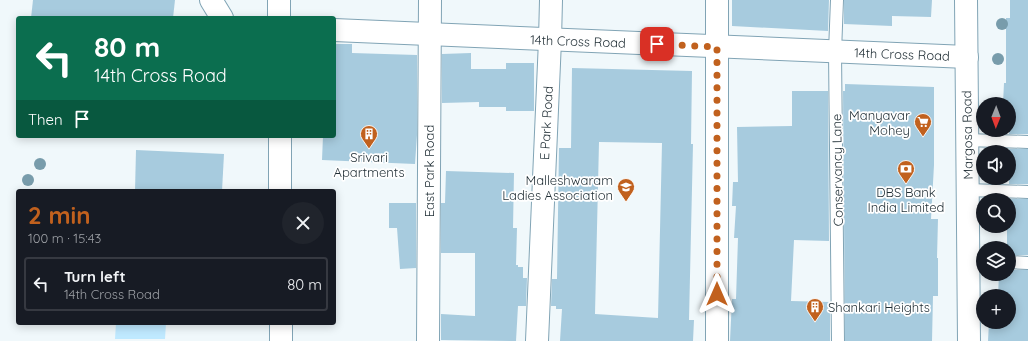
<!DOCTYPE html>
<html lang="en">
<head>
<meta charset="utf-8">
<style>
	body { margin:0; font-family:Quicksand,sans-serif; background:#20242c; color:#f1f3f6; height:100vh; display:flex; flex-direction:column; font-size:15px; white-space:nowrap }
	* { box-sizing:border-box; margin:0 }
	p { font-size:13px; color:#9ea1a6 }
	.icon { flex:none; width:22px; height:22px; fill:none; stroke:currentColor; stroke-width:2; stroke-linecap:round; stroke-linejoin:round }
	.map { position:relative; flex:1; overflow:hidden }
	.side { position:absolute; left:16px; top:189px; width:320px; height:136px; display:flex; flex-direction:column; background:#171b24; border-radius:4px; box-shadow:0 2px 10px #0003 }
	.side>* { flex:none }
	.top-card { position:absolute; left:16px; top:16px; width:320px; height:122px; border-radius:4px; box-shadow:0 2px 10px #0003; background:#0b6e4f; color:#fff; overflow:hidden }
	.needle { width:26px; rotate:181deg }
	.tools { position:absolute; left:976px; top:97px; display:grid; gap:8px }
	.tools a { display:grid; place-items:center; width:40px; height:40px; border-radius:50%; background:#171b24; box-shadow:0 2px 10px #0003; font-size:20px }
	.pin { position:absolute; display:grid; place-items:center; width:34px; height:34px; color:#fff; margin:-17px; border-radius:8px; box-shadow:0 2px 6px #0006 }
	.me { position:absolute; width:44px; margin:-22px; rotate:0deg; stroke-linejoin:round; filter:drop-shadow(0 0 3px #0008) }
	.turn { display:flex; align-items:center; gap:14px; height:84px; padding:0 12px; font-size:18px }
	.turn .icon { width:52px; height:52px; stroke-width:2.5 }
	.turn b { display:block; font-size:28px; line-height:34px }
	.then { display:flex; align-items:center; height:38px; padding:0 12px; background:#0003; gap:8px; font-size:15px }
	.round { display:grid; place-items:center; flex:none; width:42px; height:42px; border-radius:21px; background:#20242c }
	.summary { display:flex; align-items:center; justify-content:space-between; height:68px; padding:0 12px }
	h1 { font-size:24px; font-weight:700; line-height:30px; color:#c1611e }
	ul { padding:0; list-style:none }
	li { display:flex; align-items:center; gap:12px; height:54px; margin:0 8px 6px; padding:0 4px; border:2px solid #363941; border-radius:4px }
	li div { flex:1 }
	li b { display:block; font-size:15px }
	li em { font-style:normal }
	.map>svg:first-child { display:block }
	.green { fill:#bfe9ff }
	.building { fill:#a7cbde; fill-rule:evenodd }
	.lines { fill:none; stroke-linecap:round; stroke-linejoin:round }
	.service-casing { stroke:#81a4b5; stroke-width:14 }
	.minor-casing { stroke:#81a4b5; stroke-width:24 }
	.primary-casing { stroke:#81a4b5; stroke-width:24 }
	.service { stroke:#fff; stroke-width:12 }
	.minor { stroke:#fff; stroke-width:22 }
	.primary { stroke:#fff; stroke-width:22 }
	.tree { fill:#789cab }
	.route { stroke:#c1611e; stroke-width:7; stroke-dasharray:0 12.6 }
	.labels { text-anchor:middle; dominant-baseline:central; stroke-width:3.5; stroke-linejoin:round; paint-order:stroke }
	.street-label { font-size:13px; fill:#1f2d34; stroke:#fff }
	.poi-label { font-size:13px; fill:#1f2d34; stroke:#fff; text-anchor:end }
</style>
</head>
<body>
<div class="map">
<svg width="1028" height="341" viewBox="0 0 1028 341">
	<rect width="100%" height="100%" fill="#f0f8fb"/>
	<polygon class="green" points="116,323 166,323 165,339 115,339"/>
	<g class="building">
		<polygon points="33,0 175,0 173,18 31,18"/>
		<polygon points="732,0 829,0 828,31 732,26"/>
		<polygon points="844,0 932,0 931,17 892,16 892,26 844,24"/>
		<polygon points="1010,0 1028,0 1028,134 1009,134 1009,104 1003,104 1004,83 1006,83 1006,18 1010,18"/>
		<polygon points="334,44 352,44 352,53 417,55 417,135 415,164 322,160 323,136 334,136"/>
		<polygon points="471,53 471,69 506,69 506,63 534,63 534,111 506,111 506,107 479,107 479,102 442,103 442,54"/>
		<path d="M572,68L692,71L691,144H693L689,320H694L693,341H560L562,309H556V306H551L552,279H557L559,148H571ZM599,142L662,143L658,318L595,314Z"/>
		<polygon points="845,84 934,87 934,165 931,219 938,219 937,258 938,258 938,296 933,296 932,341 845,341 843,91 845,91"/>
		<polygon points="792,91 828,91 829,241 794,240 791,301 830,302 830,341 730,341 732,299 736,299 738,238 734,238 736,206 732,206 733,182 738,182 737,127 792,126"/>
		<rect x="1009" y="149" width="19" height="35"/>
		<polygon points="136,150 224,154 222,191 135,191"/>
		<polygon points="446,171 514,173 513,228 517,228 516,265 518,265 518,267 523,267 523,278 527,278 526,306 518,306 516,341 441,340 441,314 475,316 475,253 441,253 441,203 445,203"/>
		<polygon points="1009,199 1028,199 1028,255 1009,255 1009,248 1007,248 1007,228 1006,228 1006,226 1009,226 1009,200 1007,200"/>
		<polygon points="389,203 416,203 416,268 400,269 397,228 389,228"/>
		<polygon points="1009,270 1028,270 1028,341 988,341 989,322 1009,322 1009,296 998,296 999,274 1009,274"/>
	</g>
	<g class="lines">
		<defs>
			<g id="service">
				<polyline points="837,0 835,52 838,341"/>
				<polyline points="967,140 1028,142"/>
				<polyline points="968,190 1028,192"/>
				<polyline points="968,261 983,261"/>
				<polyline points="1009,262 1028,263"/>
			</g>
			<g id="minor">
				<polyline points="211,0 222,18"/>
				<polyline points="334,30 967,57"/>
				<polyline points="428,341 430,0"/>
				<polyline points="537,341 550,40 551,0"/>
				<polyline points="717,341 717,0"/>
			</g>
			<g id="primary">
				<polyline points="279,0 279,18"/>
				<polyline points="966,0 969,341"/>
				<polyline points="280,136 280,191"/>
				<polyline points="281,323 281,341"/>
			</g>
		</defs>
		<use href="#service" class="service-casing"/>
		<use href="#minor" class="minor-casing"/>
		<use href="#primary" class="primary-casing"/>
		<use href="#service" class="service"/>
		<use href="#minor" class="minor"/>
		<use href="#primary" class="primary"/>
	</g>
	<g class="tree">
		<circle cx="1002" cy="24" r="6"/>
		<circle cx="998" cy="59" r="6"/>
		<circle cx="40" cy="164" r="6"/>
		<circle cx="28" cy="180" r="6"/>
	</g>
	<g class="lines">
		<polyline class="route" points="657,44 717,47 717,294"/>
	</g>
	<defs>
		<symbol id="supermarket-pin" viewBox="-11 -11 22 30"><path d="M0 17L-7.5 6A9.5 9.5 0 1 1 7.5 6Z" fill="#c1611e" stroke="#fff"/><path d="M-6-5.5h2.5l.6 2H6L4.5 2H-2.5L-4.4-4H-6ZM-1.5 3.2a1.3 1.3 0 1 0 .1 0ZM3 3.2a1.3 1.3 0 1 0 .1 0Z" fill="#fff"/></symbol>
		<symbol id="building-pin" viewBox="-11 -11 22 30"><path d="M0 17L-7.5 6A9.5 9.5 0 1 1 7.5 6Z" fill="#c1611e" stroke="#fff"/><path d="M-4-6H4V6H1V3H-1V6H-4ZM-2.5-4.3h1.7v1.8h-1.7ZM.8-4.3h1.7v1.8H.8ZM-2.5-1h1.7V.8h-1.7ZM.8-1h1.7V.8H.8Z" fill="#fff"/></symbol>
		<symbol id="bank-pin" viewBox="-11 -11 22 30"><path d="M0 17L-7.5 6A9.5 9.5 0 1 1 7.5 6Z" fill="#c1611e" stroke="#fff"/><path d="M-6-4H6V4H-6ZM0-2.3a2.3 2.3 0 1 0 0 4.6a2.3 2.3 0 1 0 0-4.6Z" fill="#fff"/></symbol>
		<symbol id="university-pin" viewBox="-11 -11 22 30"><path d="M0 17L-7.5 6A9.5 9.5 0 1 1 7.5 6Z" fill="#c1611e" stroke="#fff"/><path d="M0-5L7-2L0 1L-7-2ZM-4 1L0 2.5L4 1V4Q0 6-4 4Z" fill="#fff"/></symbol>
	</defs>
	<g fill-rule="evenodd">
		<use href="#supermarket-pin" x="913" y="112" width="20" height="27"/>
		<use href="#building-pin" x="359" y="124" width="20" height="27"/>
		<use href="#bank-pin" x="896" y="159" width="20" height="27"/>
		<use href="#university-pin" x="616" y="177" width="20" height="27"/>
		<use href="#building-pin" x="805" y="297" width="20" height="27"/>
	</g>
	<g class="labels">
		<g class="street-label">
			<text transform="translate(578 41) rotate(2)">14th Cross Road</text>
			<text transform="translate(902 54) rotate(2)">14th Cross Road</text>
			<text transform="translate(546 123) rotate(-87)">E Park Road</text>
			<text transform="translate(967 135) rotate(-91)">Margosa Road</text>
			<text transform="translate(837 170) rotate(-91)">Conservancy Lane</text>
			<text transform="translate(429 171) rotate(-90)">East Park Road</text>
		</g>
		<g class="poi-label">
			<text x="910" y="115">Manyavar<tspan x="910" dy="15">Mohey</tspan></text>
			<text x="369" y="157" text-anchor="middle">Srivari<tspan x="369" dy="15">Apartments</tspan></text>
			<text x="613" y="180">Malleshwaram<tspan x="613" dy="15">Ladies Association</tspan></text>
			<text x="906" y="192" text-anchor="middle">DBS Bank<tspan x="906" dy="15">India Limited</tspan></text>
			<text x="828" y="307" text-anchor="start">Shankari Heights</text>
		</g>
	</g>
</svg>
<div class="tools">
<a><svg class="needle" viewBox="-14 -14 28 28"><path d="M0-13l5 13h-10z" fill="#e53935"/><path d="M0 13l5-13h-10z" fill="#9ea1a6"/></svg></a>
<a><svg class="icon" aria-label="sound" viewBox="0 0 24 24"><path d="M4 9h4l5-4v14l-5-4H4zM17 9q2 3 0 6"/></svg></a>
<a><svg class="icon" aria-label="search" viewBox="0 0 24 24"><circle cx="10" cy="10" r="6"/><path d="M15 15l6 6"/></svg></a>
<a><svg class="icon" aria-label="layers" viewBox="0 0 24 24"><path d="M12 4l9 5-9 5-9-5zM3 14l9 5 9-5"/></svg></a>
<a>+</a>
</div>
<div class="pin" style="left:657px;top:44px;background:#d93025"><svg class="icon" aria-label="arrive" viewBox="0 0 24 24"><path d="M6 21V4h12l-3 4 3 4H6"/></svg></div>
<svg class="me" style="left:717px;top:294px" viewBox="-20 -20 40 40"><path d="M0-17L14 15 0 8-14 15z" fill="#c1611e" stroke="#fff" stroke-width="4"/></svg>
<div class="top-card">
<div class="turn"><svg class="icon" aria-label="left" viewBox="0 0 24 24"><path d="M17 20v-9H6M10 6l-5 5 5 5"/></svg><div><b>80 m</b>14th Cross Road</div></div>
<div class="then">Then<svg class="icon" aria-label="arrive" viewBox="0 0 24 24"><path d="M6 21V4h12l-3 4 3 4H6"/></svg></div>
</div>
<section class="side">
<div class="summary"><div><h1>2 min</h1><p>100 m · 15:43</p></div><a class="round"><svg class="icon" aria-label="close" viewBox="0 0 24 24"><path d="M6 6l12 12M18 6L6 18"/></svg></a></div>
<ul>
<li><svg class="icon" aria-label="left" viewBox="0 0 24 24"><path d="M17 20v-9H6M10 6l-5 5 5 5"/></svg><div><b>Turn left</b><p>14th Cross Road</p></div><em>80 m</em></li>
</ul>
</section>
</div>
</body>
</html>
